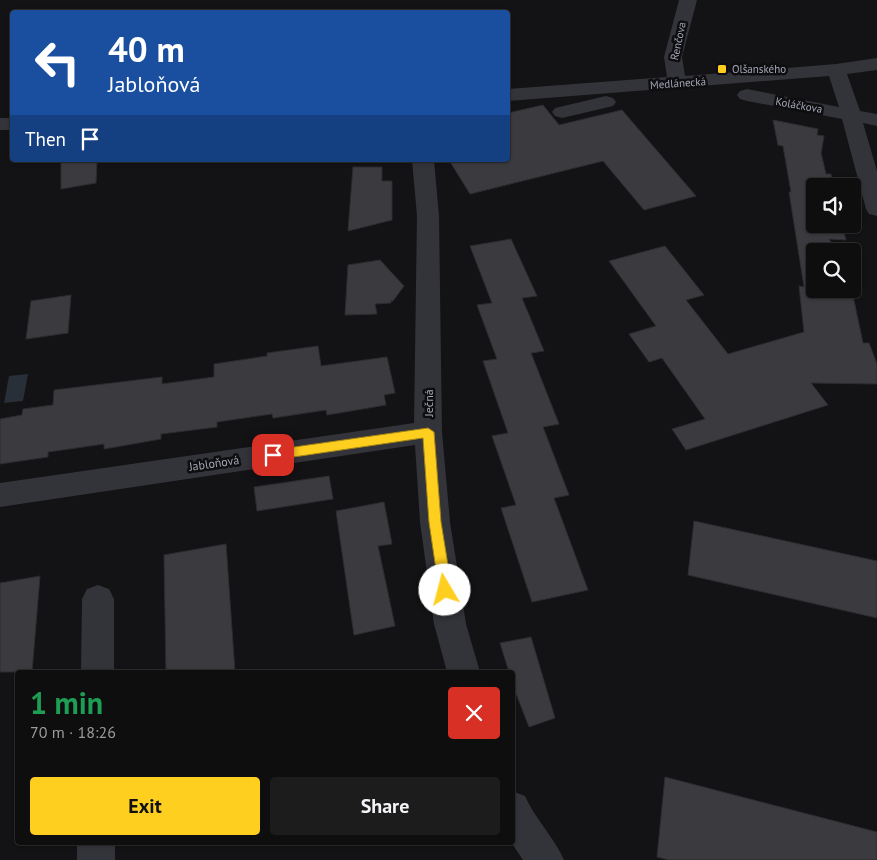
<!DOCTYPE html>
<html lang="en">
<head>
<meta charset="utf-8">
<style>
	body { margin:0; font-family:"PT Sans",sans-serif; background:#1c1c1d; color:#f1f3f6; height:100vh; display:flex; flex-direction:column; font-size:19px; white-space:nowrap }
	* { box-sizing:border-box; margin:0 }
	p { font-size:16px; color:#9b9c9e }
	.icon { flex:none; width:28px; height:28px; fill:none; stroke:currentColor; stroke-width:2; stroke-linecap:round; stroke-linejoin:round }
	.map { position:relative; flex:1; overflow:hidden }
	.details { position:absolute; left:15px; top:670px; width:500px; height:175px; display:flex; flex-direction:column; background:#0e0e0f; border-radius:5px; box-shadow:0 1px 4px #0004,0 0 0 1px #2e2e2f }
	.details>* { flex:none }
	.banner { position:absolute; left:10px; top:10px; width:500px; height:152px; border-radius:5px; box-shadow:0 1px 4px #0004,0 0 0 1px #2e2e2f; background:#1a4fa0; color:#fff; overflow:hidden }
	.buttons { position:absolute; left:806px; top:178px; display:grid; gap:10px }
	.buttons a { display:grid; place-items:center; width:55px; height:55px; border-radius:5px; background:#0e0e0f; box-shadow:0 1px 4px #0004,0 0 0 1px #2e2e2f; font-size:25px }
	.pin { position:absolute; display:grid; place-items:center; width:42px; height:42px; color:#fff; margin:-21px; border-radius:10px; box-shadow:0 2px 8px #0006 }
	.me { position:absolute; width:55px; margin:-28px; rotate:352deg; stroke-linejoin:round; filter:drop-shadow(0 0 4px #0008) }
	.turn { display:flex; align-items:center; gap:18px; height:105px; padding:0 15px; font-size:22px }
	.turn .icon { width:65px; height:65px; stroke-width:2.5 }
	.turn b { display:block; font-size:35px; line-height:42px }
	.then { display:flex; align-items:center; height:48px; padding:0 15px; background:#0003; gap:10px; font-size:19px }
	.round { display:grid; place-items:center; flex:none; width:52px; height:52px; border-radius:5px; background:#1c1c1d }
	.summary { display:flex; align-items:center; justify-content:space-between; height:85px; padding:0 15px }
	h1 { font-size:30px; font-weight:600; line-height:38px; color:#1e9e55 }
	.action { display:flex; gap:10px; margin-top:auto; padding:10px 15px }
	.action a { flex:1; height:58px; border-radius:5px; background:#ffcf20; color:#111; font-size:20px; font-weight:600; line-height:58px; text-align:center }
	.action a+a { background:#1c1c1d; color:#f1f3f6 }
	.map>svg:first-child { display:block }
	.water { fill:#282f39 }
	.building { fill:#3a3a3f; stroke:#2d2c31 }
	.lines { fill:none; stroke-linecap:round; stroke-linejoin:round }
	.minor { fill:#33333a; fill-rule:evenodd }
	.route { fill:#ffcf20; stroke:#a68715 }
	.poi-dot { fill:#ffcf20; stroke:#0e0d0f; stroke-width:2 }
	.labels { text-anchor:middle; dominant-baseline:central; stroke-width:5; stroke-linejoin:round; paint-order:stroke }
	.far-street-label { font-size:11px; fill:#a3a6b6; stroke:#0e0d0f }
	.far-poi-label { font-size:11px; fill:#a3a6b6; stroke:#0e0d0f; text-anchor:start }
	.street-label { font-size:12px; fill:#a3a6b6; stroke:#0e0d0f }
</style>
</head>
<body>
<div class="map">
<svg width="877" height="860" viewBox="0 0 877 860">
	<rect width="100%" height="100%" fill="#131214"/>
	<polygon class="water" points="28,374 23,401 4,403 9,376"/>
	<g class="building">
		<polygon points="543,105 559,125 622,110 696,196 644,210 603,161 470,194 449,160 508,160 508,113"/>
		<polygon points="773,120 818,129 817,135 824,136 821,153 826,174 831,174 833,186 815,186 815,224 842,224 846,240 829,239 837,251 815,251 815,289 852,289 852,276 862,292 852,291 863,343 869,343 877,364 877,384 811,383 828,405 686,450 672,429 705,419 662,358 649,362 629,334 656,326 609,261 665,246 704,295 686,300 728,354 804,332 799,286 804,287 789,192 791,192 783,146 778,145"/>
		<polygon points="61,160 97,160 96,183 61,189"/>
		<polygon points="353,167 382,167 382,181 392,181 392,220 348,231"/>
		<polygon points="511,239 537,296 522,298 544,351 531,353 559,424 543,427 569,495 554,498 588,590 532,602 501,508 516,505 492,436 508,433 483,361 497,359 477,305 492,303 470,246"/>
		<polygon points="380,260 404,286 393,301 391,301 391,303 375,304 377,314 345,315 348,265"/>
		<polygon points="71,295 68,333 26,339 31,301"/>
		<polygon points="318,346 321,366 387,357 395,393 384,395 386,405 327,415 326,410 273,418 272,414 217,422 217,427 161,434 161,439 104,449 104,444 48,452 48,457 0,464 0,419 22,415 23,409 53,405 54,390 162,377 162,384 214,377 214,364 267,356 267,353"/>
		<polygon points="329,476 333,499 257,511 254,487"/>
		<polygon points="384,502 392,544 378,546 395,626 354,635 336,511"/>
		<polygon points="694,521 877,561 877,618 688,575"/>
		<polygon points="226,544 235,672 166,672 164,555"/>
		<polygon points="40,576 32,672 0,672 0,583"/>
		<polygon points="531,637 555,718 529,727 512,683 512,672 509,672 500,643"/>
		<polygon points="665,777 877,832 877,860 669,860 657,857"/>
	</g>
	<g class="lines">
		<g class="minor">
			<polygon points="679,0 697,0 682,57 685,76 836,64 877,58 877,70 847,74 860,111 877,114 877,126 863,123 877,171 877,216 869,214 866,209 842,119 747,101 740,99 737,95 740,91 747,89 839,107 829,76 508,101 508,89 667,77 664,57"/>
			<polygon points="606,96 613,98 616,102 613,106 562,118 555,116 552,112 555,108"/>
			<rect x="0" y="118" width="12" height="12"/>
			<polygon points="412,160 434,160 439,216 442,432 450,522 466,624 480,672 447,672 434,624 420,522 415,445 0,507 0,483 414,423 417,216"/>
			<polygon points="98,585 109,589 114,599 114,672 81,672 82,599 87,589"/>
			<path d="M512,791L525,796C535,819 554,837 564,860H523L511,842H512Z"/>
			<rect x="77" y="842" width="38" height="18"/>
		</g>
	</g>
	<polygon class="route" points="428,428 434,432 441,522 452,590 450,594 445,596 441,594 439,590 429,522 423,438 273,460 269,458 267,455 269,452 273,450"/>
	<rect class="poi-dot" x="717" y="64" width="10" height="10" rx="2.5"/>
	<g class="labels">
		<g class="far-street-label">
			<text transform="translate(678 41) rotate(-78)">Renčova</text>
			<text transform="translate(678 83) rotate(-4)">Medlánecká</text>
			<text transform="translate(799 105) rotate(10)">Koláčkova</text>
		</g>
		<g class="far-poi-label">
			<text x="732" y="69">Olšanského</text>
		</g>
		<g class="street-label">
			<text transform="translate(428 403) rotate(-90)">Ječná</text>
			<text transform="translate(214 463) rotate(-8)">Jabloňová</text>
		</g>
	</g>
</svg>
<div class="buttons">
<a><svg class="icon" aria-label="sound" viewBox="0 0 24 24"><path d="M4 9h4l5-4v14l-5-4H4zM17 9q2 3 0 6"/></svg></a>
<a><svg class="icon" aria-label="search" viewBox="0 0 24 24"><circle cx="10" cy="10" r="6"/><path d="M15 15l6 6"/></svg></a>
</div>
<div class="pin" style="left:273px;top:455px;background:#d93025"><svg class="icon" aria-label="arrive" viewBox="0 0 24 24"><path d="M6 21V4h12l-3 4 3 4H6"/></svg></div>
<svg class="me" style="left:445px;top:590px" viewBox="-20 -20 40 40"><circle r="19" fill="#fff"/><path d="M0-13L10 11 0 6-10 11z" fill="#ffcf20"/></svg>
<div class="banner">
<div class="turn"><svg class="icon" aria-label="left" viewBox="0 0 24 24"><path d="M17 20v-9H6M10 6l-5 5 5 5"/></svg><div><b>40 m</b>Jabloňová</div></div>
<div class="then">Then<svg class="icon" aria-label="arrive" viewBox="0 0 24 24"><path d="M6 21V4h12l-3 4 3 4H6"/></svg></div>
</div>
<section class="details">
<div class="summary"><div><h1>1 min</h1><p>70 m · 18:26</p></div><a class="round" style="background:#d93025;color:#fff"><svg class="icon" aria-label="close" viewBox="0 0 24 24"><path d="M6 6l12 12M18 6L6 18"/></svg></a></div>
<div class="action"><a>Exit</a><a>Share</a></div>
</section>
</div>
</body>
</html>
